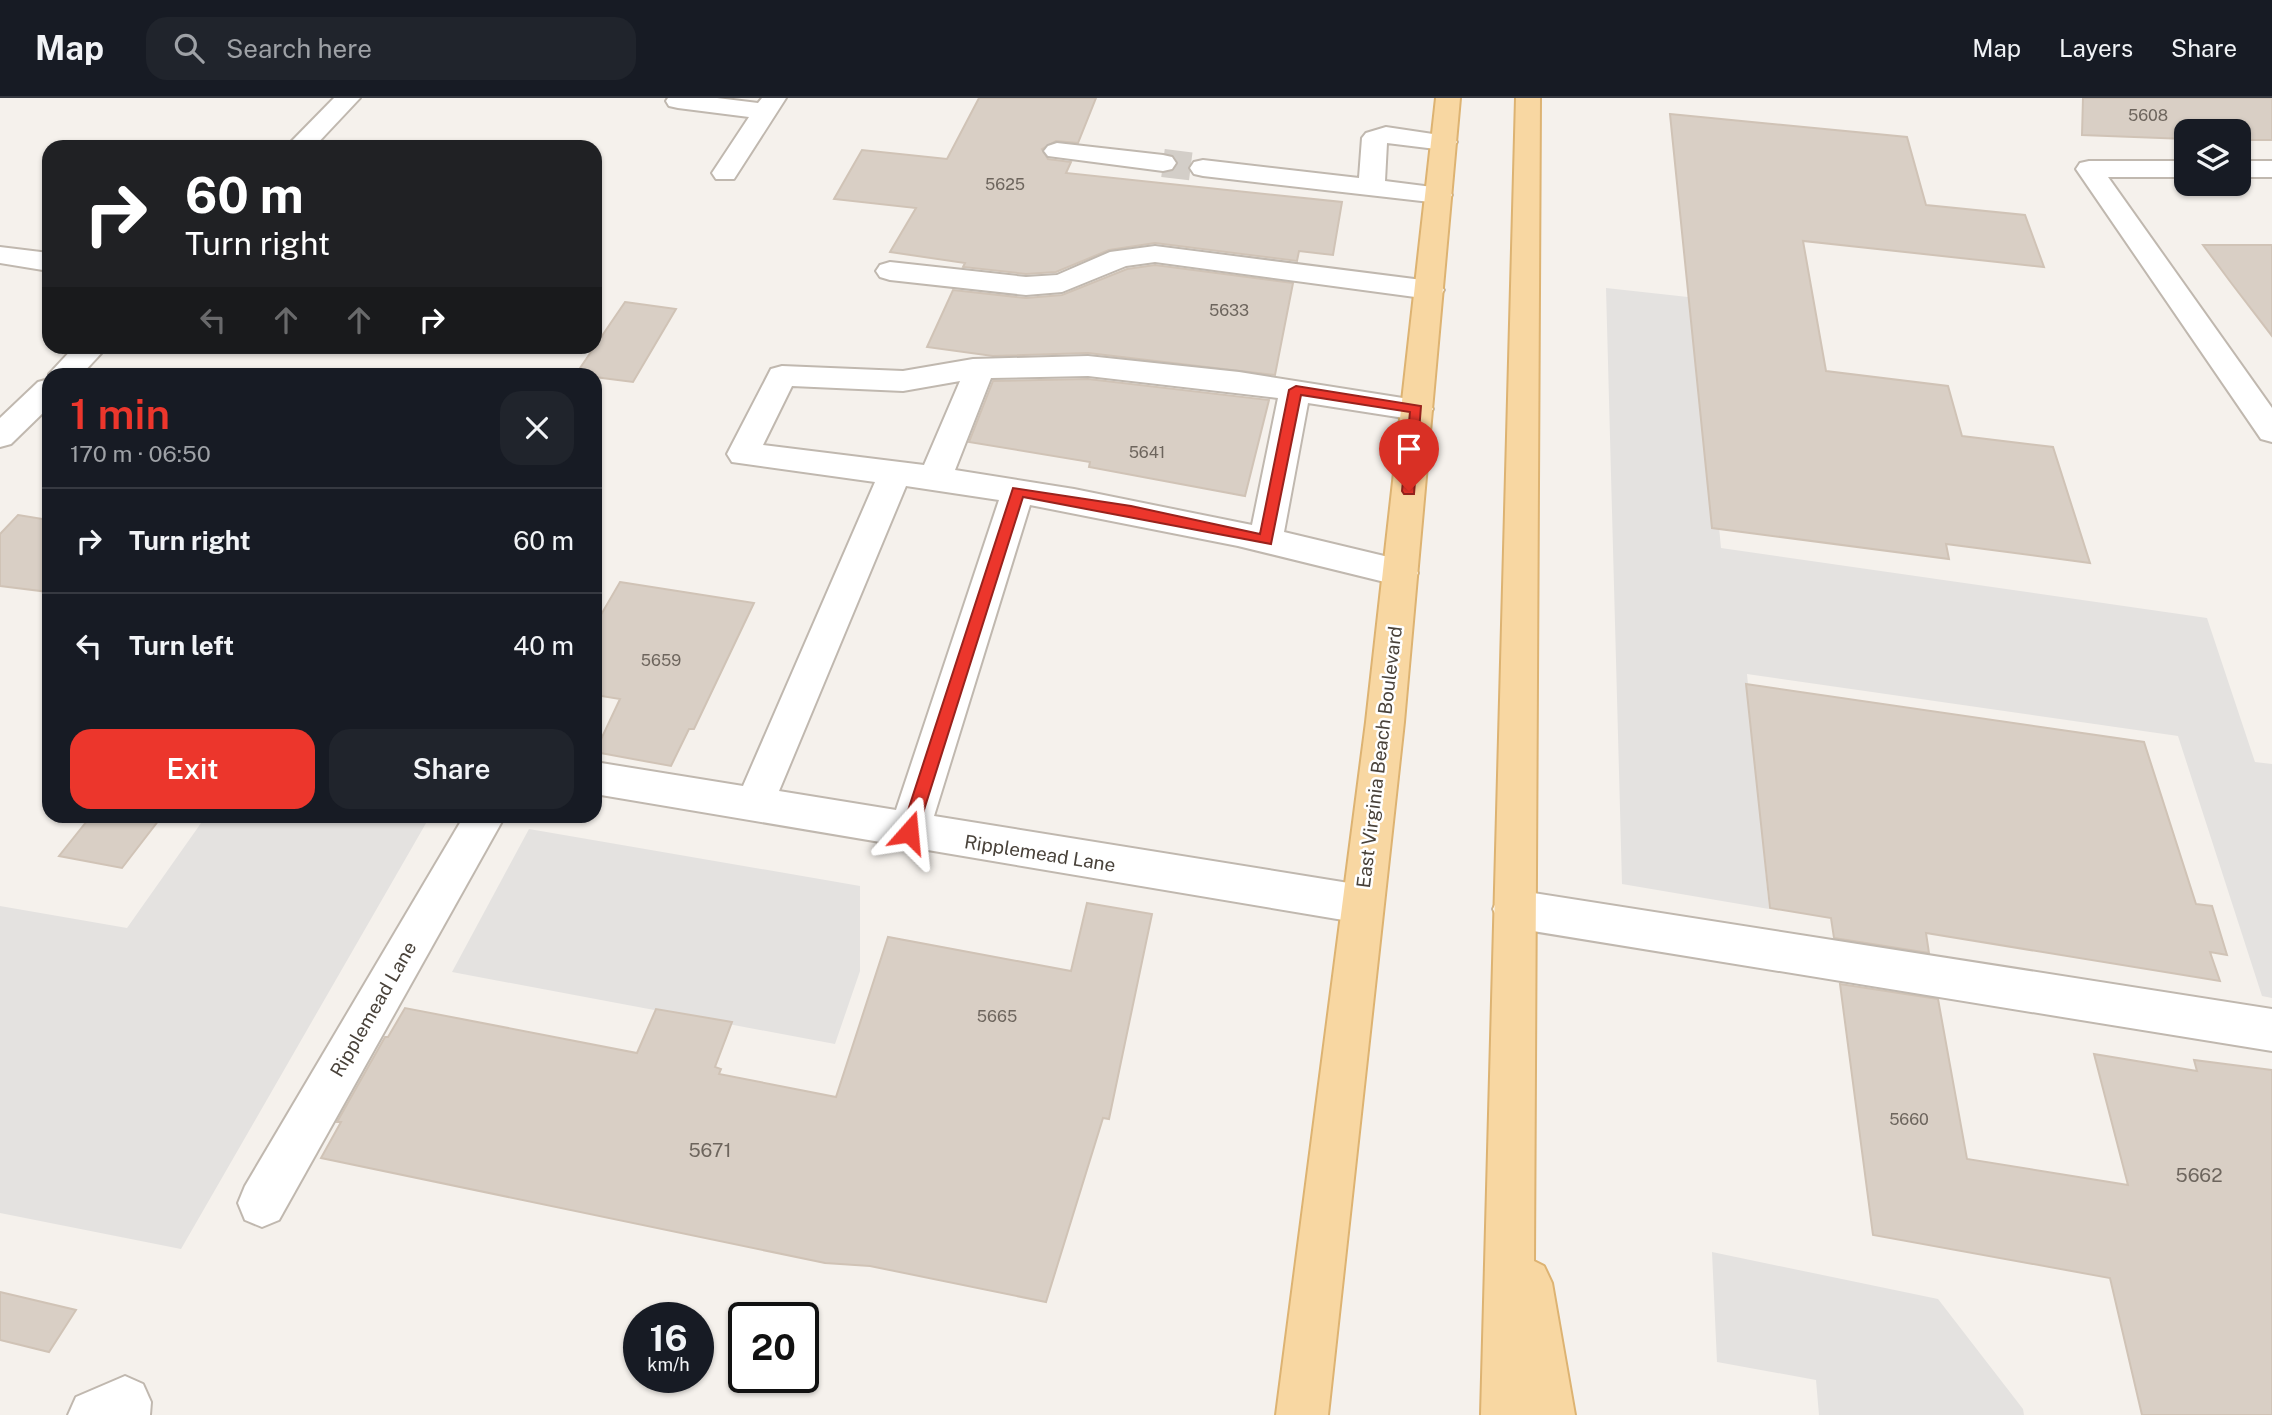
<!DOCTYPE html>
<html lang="en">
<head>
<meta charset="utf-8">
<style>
	body { margin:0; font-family:"Public Sans",sans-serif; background:#20242c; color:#f1f3f6; height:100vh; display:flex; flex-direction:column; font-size:26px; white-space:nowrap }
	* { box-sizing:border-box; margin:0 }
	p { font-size:23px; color:#9ea1a6 }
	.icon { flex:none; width:38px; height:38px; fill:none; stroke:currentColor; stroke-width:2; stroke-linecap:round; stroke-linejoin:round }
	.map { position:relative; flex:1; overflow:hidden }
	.details { position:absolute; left:42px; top:270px; width:560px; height:455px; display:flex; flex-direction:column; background:#171b24; border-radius:21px; box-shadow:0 2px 5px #0004 }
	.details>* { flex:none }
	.banner { position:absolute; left:42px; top:42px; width:560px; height:214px; border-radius:21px; box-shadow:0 2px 5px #0004; background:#202124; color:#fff; overflow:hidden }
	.controls { position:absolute; left:2174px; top:21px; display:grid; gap:14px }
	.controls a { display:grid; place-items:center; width:77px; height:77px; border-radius:14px; background:#171b24; box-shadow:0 2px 5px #0004; font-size:35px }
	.speed { position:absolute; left:623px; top:1204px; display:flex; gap:14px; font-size:35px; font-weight:700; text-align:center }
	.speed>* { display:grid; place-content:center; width:91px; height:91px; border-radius:50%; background:#171b24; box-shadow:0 2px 5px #0004; line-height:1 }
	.speed small { font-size:18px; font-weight:400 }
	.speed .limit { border:4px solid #111; border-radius:10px; background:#fff; color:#111 }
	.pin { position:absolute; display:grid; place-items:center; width:60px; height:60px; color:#fff; margin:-72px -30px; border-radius:50% 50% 50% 0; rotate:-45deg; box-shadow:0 0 7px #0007 }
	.pin .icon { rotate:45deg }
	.me { position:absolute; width:77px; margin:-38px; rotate:18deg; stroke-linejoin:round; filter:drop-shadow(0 0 5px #0008) }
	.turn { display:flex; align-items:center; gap:24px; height:147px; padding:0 28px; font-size:32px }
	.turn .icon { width:91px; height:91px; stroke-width:2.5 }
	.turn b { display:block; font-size:49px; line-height:60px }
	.lanes { display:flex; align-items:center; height:66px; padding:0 28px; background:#0003; justify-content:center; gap:35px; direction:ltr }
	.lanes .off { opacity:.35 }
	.round { display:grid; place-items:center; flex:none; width:74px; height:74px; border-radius:21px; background:#20242c }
	.headline { display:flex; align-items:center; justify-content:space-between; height:119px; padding:0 28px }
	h1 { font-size:42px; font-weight:600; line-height:52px; color:#ec362c }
	.action { display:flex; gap:14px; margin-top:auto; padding:14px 28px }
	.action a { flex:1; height:80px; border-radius:21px; background:#ec362c; color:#fff; font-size:28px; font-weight:600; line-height:80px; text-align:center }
	.action a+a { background:#20242c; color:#f1f3f6 }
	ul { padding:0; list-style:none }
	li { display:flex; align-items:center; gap:21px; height:105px; padding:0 28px; border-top:2px solid #363941 }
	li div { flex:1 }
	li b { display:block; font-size:26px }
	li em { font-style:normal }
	header { display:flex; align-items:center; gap:42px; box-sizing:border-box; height:98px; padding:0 35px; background:#171b24; border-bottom:2px solid #363941 }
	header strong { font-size:33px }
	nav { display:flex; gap:38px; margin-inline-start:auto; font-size:24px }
	.search { width:490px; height:63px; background:#20242c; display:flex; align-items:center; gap:18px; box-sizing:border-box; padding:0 24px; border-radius:21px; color:#9ea1a6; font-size:26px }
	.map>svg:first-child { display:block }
	.parking { fill:#e4e2e0 }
	.building { fill:#d9cfc5; stroke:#d0c3b6; stroke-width:2 }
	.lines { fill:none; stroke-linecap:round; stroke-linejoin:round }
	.minor-tunnel { stroke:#d3cec8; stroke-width:28; stroke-dasharray:28 14; stroke-linecap:butt }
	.minor-casing { stroke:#c0b8af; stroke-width:4 }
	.major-casing { stroke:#ddb372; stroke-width:4 }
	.minor { fill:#fff; fill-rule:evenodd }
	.major { fill:#f8d7a2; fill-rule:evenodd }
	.route { fill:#ec362c; stroke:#99231d; stroke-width:2 }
	.labels { text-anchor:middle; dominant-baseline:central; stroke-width:5; stroke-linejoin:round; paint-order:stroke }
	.number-label { font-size:16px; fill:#6d655d }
	.street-label { font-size:19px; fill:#49423a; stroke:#fff }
	.near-number-label { font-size:19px; fill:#6d655d }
</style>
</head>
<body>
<header>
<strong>Map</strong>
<div class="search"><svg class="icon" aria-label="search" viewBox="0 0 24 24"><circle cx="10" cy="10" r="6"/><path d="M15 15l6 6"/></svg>Search here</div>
<nav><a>Map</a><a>Layers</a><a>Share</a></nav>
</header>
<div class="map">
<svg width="2272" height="1317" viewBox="0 0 2272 1317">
	<rect width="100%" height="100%" fill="#f5f1ec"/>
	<g class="parking">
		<polygon points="1606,190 1697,200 1721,450 2207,520 2255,664 2272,666 2272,900 2262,898 2178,638 1747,576 1769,811 1622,786"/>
		<polygon points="206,718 429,720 181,1151 0,1115 0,808 127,830"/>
		<polygon points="529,731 860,788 860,873 835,946 452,874"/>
		<polygon points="1712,1154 1938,1201 2023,1311 2024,1317 1819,1317 1816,1282 1717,1264"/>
	</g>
	<g class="building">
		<polygon points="979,0 1096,0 1078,45 1056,43 1042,51 1048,61 1071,64 1066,75 1342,104 1333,157 1299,153 1297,163 1155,145 1109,152 1056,174 1026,176 963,169 965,165 890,154 916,110 834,101 862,52 947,61"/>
		<polygon points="2083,0 2272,0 2272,42 2238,42 2238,33 2186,33 2186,41 2082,37"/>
		<polygon points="1670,16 1907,39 1926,107 2025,117 2044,169 1803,143 1826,273 1948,288 1962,338 2053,349 2090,465 1946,446 1949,461 1712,430"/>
		<polygon points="2203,147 2272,147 2272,238 2232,186"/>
		<polygon points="1155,167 1293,185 1275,277 1088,255 993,258 927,249 953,192 1026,200 1062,197 1127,171"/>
		<polygon points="625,204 676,211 633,284 595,279 595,276 576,276"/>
		<polygon points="1088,281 1269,302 1245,398 1089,369 1090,364 969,344 993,283"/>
		<polygon points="18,417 49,422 49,494 0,488 0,436"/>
		<polygon points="620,484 754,505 694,631 689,631 671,668 595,654 620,601 595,597 595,527"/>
		<polygon points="1746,586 2144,644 2196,806 2212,808 2227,857 2210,854 2220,883 1926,835 1929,855 1834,840 1831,820 1770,810"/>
		<polygon points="91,718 162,718 122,770 59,758"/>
		<polygon points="1087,805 1152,816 1109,1021 1103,1020 1046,1204 870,1168 825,1165 321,1060 341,1024 337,1024 385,939 388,939 405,910 637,955 656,911 732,924 715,969 721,971 719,976 836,999 888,839 1071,873"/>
		<polygon points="1840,886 1938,901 1967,1061 2128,1087 2094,956 2197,973 2194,962 2272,972 2272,1317 2142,1317 2110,1180 1873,1137"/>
		<polygon points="0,1194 76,1212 49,1254 0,1242"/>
	</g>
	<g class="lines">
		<polyline class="minor-tunnel" points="1163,65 1203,70"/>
		<defs>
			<g id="minor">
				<polygon points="334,0 360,0 314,49 286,49"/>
				<polygon points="668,0 717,0 758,5 762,0 786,0 734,81 716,81 712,75 749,19 678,10 669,8 666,3"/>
				<polygon points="1386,29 1453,39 1457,44 1453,49 1444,52 1387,45 1385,83 1448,91 1452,97 1448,103 1439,105 1203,78 1194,76 1190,70 1194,64 1203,62 1359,80 1362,40 1366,35"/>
				<polygon points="1057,45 1163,57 1172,59 1176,65 1172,71 1163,73 1048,58 1044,53 1048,48"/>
				<polygon points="2089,63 2186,63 2186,79 2108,79 2272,310 2272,344 2261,341 2076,71 2080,65"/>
				<rect x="2238" y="63" width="34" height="16"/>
				<polygon points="1155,148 1430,183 1440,186 1444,192 1440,198 1430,201 1155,164 1126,168 1062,194 1026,197 890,182 880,179 876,173 880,167 890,164 1026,179 1057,177 1110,154"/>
				<polygon points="0,149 49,155 49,173 0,165"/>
				<polygon points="75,248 108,248 82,276 49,276"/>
				<path d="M1088,258L1239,274L1428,304L1433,311L1428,318L1417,322L1308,305L1284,434L1401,462L1413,466L1418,475L1413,484L1401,488L1238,448L1030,407L934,718L1361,787L1376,793L1382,806L1376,819L1361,825L595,696V664L743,688L875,384L732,364L727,356L771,271L782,268L903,273L973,261ZM1088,278L1278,300L1252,427L1074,391L955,372L991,280ZM960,283L924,367L763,347L792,288L903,293ZM906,388L999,402L896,712L779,693Z"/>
				<polygon points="49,281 49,309 11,346 0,349 0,320 38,284"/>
				<polygon points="464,718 505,718 279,1122 262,1129 245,1122 238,1105 245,1088"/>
				<polygon points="1514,792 2272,911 2272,953 1514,830 1499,824 1493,811 1499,798"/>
				<polygon points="125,1278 143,1286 151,1304 150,1317 68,1317 76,1299"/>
			</g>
			<g id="major">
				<polygon points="1436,0 1460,0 1404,624 1328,1317 1276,1317 1366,624"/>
				<polygon points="1516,0 1540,0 1534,1163 1544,1168 1552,1185 1575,1317 1481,1317"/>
			</g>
		</defs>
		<use href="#minor" class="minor-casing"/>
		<use href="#major" class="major-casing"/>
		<use href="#minor" class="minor"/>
		<use href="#major" class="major"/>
	</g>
	<polygon class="route" points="1296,288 1421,308 1414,396 1404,396 1402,393 1410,314 1301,297 1271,446 1023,399 917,734 909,741 903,739 901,734 1013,390 1131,408 1260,436 1289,292"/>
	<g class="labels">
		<g class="number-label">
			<text x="2148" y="17">5608</text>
			<text x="1005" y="86">5625</text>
			<text x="1229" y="212">5633</text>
			<text x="1147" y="354">5641</text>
			<text x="661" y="562">5659</text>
			<text x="997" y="918">5665</text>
			<text x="1909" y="1021">5660</text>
		</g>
		<g class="street-label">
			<text transform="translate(1379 659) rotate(-83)">East Virginia Beach Boulevard</text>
			<text transform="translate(1040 755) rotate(9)">Ripplemead Lane</text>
			<text transform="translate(373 911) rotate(-60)">Ripplemead Lane</text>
		</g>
		<g class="near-number-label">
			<text x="710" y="1052">5671</text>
			<text x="2199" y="1077">5662</text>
		</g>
	</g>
</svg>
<div class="controls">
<a><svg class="icon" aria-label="layers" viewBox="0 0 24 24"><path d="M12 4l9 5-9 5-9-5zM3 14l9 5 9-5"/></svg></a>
</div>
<div class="speed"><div>16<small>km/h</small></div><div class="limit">20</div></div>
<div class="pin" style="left:1409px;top:393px;background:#d93025"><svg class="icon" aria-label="arrive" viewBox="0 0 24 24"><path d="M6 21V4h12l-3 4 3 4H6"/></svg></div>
<svg class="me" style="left:909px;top:734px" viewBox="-20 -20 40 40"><path d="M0-17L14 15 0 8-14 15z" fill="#ec362c" stroke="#fff" stroke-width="4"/></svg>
<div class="banner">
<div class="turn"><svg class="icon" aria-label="right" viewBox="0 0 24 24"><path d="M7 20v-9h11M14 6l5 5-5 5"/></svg><div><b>60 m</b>Turn right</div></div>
<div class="lanes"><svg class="icon off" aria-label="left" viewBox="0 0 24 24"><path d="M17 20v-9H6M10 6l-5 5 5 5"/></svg><svg class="icon off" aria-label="ahead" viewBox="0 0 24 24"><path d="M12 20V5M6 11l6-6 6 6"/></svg><svg class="icon off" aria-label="ahead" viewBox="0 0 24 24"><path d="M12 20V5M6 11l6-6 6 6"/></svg><svg class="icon" aria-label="right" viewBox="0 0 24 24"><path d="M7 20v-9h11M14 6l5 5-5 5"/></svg></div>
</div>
<section class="details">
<div class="headline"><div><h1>1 min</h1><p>170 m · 06:50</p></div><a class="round"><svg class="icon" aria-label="close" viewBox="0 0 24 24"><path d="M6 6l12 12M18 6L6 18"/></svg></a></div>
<ul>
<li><svg class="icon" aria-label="right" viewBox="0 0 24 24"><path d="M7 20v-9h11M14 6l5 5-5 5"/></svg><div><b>Turn right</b></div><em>60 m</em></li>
<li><svg class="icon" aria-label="left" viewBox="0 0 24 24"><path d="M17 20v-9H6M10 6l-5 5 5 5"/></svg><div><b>Turn left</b></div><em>40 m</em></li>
</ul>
<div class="action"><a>Exit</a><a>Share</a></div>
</section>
</div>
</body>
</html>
